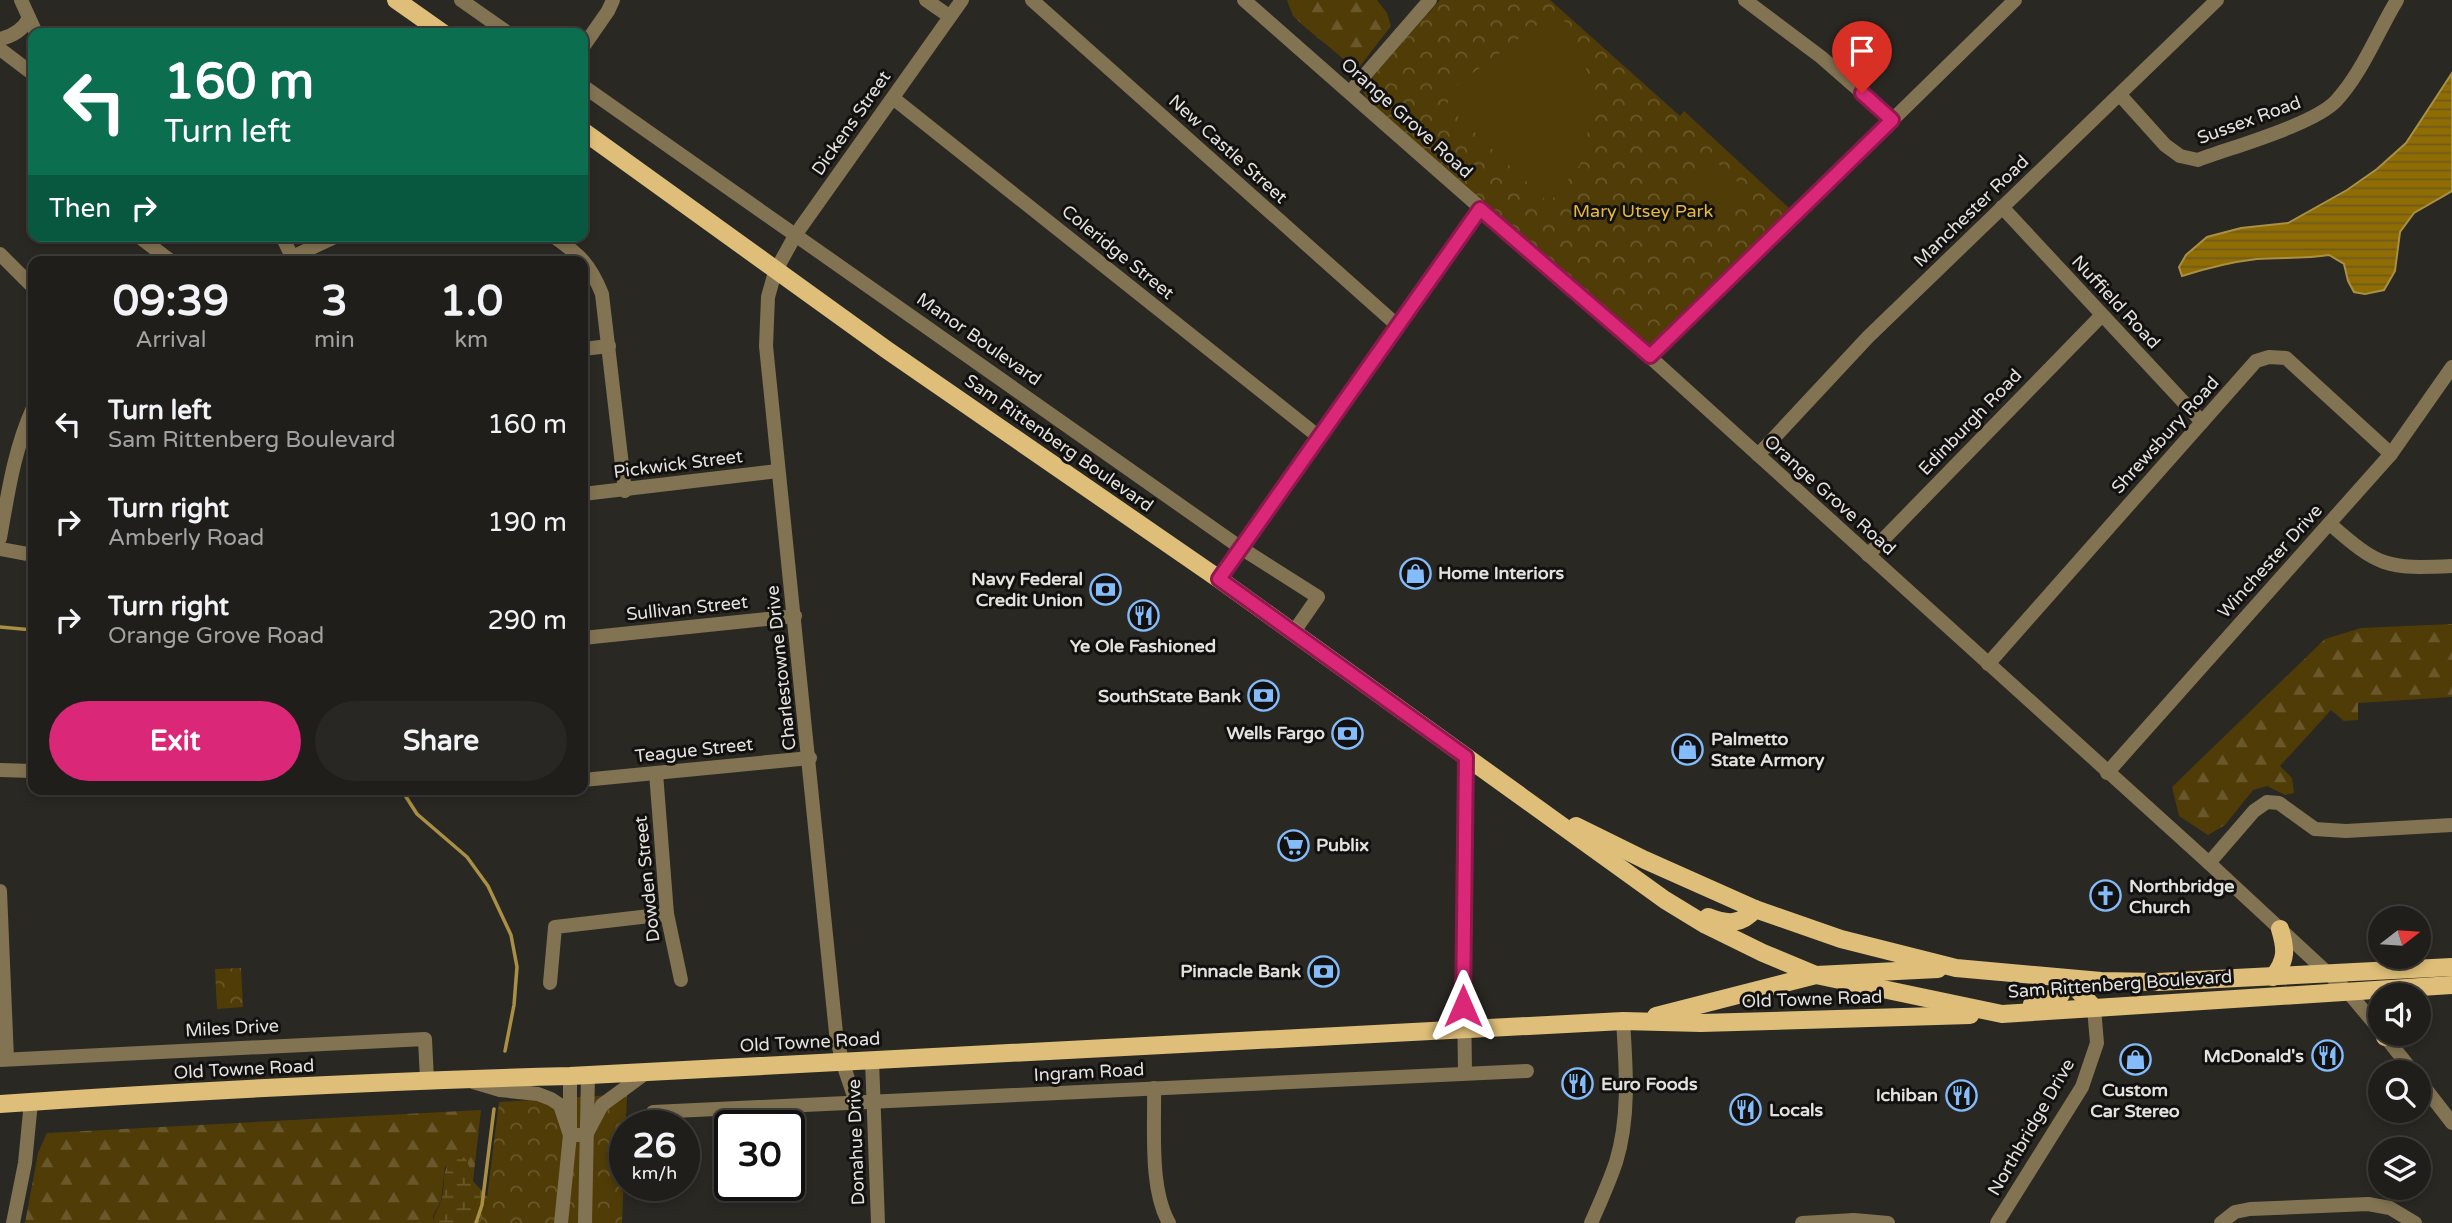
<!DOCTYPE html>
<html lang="en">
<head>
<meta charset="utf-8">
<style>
	body { margin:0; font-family:"Varela Round",sans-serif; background:#282723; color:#f1f3f6; height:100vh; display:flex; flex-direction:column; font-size:26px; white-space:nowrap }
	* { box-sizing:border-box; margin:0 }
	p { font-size:23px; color:#a2a2a2 }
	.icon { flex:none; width:38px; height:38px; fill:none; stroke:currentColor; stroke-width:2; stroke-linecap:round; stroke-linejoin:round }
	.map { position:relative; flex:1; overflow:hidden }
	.panel { position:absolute; left:28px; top:256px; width:560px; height:539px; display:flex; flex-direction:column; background:#201e1a; border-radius:14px; box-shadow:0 4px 10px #0003,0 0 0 2px #3d3c39 }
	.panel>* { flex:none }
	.guide { position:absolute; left:28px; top:28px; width:560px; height:214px; border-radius:14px; box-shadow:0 4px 10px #0003,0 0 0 2px #3d3c39; background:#0b6e4f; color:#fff; overflow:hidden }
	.needle { width:46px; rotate:73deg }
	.controls { position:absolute; left:2368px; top:906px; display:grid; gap:14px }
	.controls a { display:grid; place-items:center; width:63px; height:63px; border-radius:50%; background:#201e1a; box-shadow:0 4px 10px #0003,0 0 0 2px #3d3c39; font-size:35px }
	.speed { position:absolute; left:609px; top:1110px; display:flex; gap:14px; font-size:35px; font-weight:700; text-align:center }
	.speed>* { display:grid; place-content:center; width:91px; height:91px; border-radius:50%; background:#201e1a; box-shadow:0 4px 10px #0003,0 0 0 2px #3d3c39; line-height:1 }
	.speed small { font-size:18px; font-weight:400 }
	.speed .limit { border:4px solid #111; border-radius:10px; background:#fff; color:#111 }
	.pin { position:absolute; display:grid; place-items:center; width:60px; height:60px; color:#fff; margin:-72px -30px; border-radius:50% 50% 50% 0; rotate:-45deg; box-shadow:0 0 7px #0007 }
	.pin .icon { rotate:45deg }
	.me { position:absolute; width:77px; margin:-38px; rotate:0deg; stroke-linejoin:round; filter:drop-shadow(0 0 5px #0008) }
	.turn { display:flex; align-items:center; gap:24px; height:147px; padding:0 21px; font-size:32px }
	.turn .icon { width:91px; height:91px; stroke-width:2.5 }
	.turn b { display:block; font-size:49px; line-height:60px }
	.then { display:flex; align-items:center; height:66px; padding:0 21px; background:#0003; gap:14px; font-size:26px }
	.eta { display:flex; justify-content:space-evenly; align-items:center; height:119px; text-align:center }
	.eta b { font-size:42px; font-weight:700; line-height:49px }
	.primary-button { display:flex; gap:14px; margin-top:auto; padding:14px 21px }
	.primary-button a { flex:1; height:80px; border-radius:42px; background:#db2777; color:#fff; font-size:28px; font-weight:700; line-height:80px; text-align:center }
	.primary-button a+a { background:#282723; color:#f1f3f6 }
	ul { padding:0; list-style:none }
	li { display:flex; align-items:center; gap:21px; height:98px; padding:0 21px }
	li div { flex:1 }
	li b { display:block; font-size:26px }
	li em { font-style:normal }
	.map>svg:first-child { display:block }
	.forest { fill:url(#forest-firs) }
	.wetland { fill:url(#wetland-marsh) }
	.park { fill:url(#park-crowns) }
	.pitch { fill:#503c07 }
	.water { fill:url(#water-rules); stroke:#a99044; stroke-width:2 }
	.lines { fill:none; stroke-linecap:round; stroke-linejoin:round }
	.stream { stroke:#a99044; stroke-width:3.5 }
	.minor { stroke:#827352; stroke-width:14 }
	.major { stroke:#debe78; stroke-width:18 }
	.route-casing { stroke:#8e194d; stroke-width:18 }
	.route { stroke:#db2777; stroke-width:12 }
	.labels { text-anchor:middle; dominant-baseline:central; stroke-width:6; stroke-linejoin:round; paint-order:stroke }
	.street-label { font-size:18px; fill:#e3e2df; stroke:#12110f }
	.park-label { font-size:18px; fill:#e7b83f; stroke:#12110f }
	.poi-label { font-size:18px; font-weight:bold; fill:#e3e2df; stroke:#12110f; text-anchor:start }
</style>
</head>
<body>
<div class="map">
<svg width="2452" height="1223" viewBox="0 0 2452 1223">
	<defs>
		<pattern id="forest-firs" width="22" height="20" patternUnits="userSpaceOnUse" patternTransform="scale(1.75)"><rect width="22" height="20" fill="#503c07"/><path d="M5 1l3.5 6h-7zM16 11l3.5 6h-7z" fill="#69582b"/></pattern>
		<pattern id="wetland-marsh" width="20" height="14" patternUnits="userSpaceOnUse" patternTransform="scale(1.75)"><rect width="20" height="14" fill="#503c07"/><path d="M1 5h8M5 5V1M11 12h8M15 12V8" fill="none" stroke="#69582b"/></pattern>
		<pattern id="park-crowns" width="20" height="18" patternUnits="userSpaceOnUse" patternTransform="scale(1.75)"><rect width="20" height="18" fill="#503c07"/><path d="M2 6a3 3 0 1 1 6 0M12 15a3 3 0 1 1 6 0" fill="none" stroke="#69582b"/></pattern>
		<pattern id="water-rules" width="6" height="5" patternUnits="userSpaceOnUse" patternTransform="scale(1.75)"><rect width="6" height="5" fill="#906d02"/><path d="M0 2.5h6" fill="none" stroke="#6e5b1f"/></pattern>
	</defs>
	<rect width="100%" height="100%" fill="#2a2823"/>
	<g class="forest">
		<polygon points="1287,0 1377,0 1387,13 1391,26 1357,70 1306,28 1293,16"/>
		<polygon points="2452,624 2452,697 2358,703 2358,720 2344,721 2331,710 2280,766 2292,778 2294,793 2285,795 2267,786 2253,790 2225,825 2208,835 2179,816 2172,787 2325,639 2361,628"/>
		<polygon points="481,1110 473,1181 466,1158 445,1167 441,1201 433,1216 433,1223 25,1223 38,1153 47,1133"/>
	</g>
	<path class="wetland" d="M454,1156L466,1158L473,1181L491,1201L492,1223H433C433,1214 439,1209 441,1201C447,1181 439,1173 454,1156Z"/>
	<g class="park">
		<polygon points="1440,0 1550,0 1680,116 1684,111 1789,208 1656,341 1647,345 1638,341 1366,98 1363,91 1365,84"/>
		<polygon points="241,968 243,1007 217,1009 215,969"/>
		<polygon points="627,1094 622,1223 480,1223 486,1206 499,1102"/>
	</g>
	<g class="pitch">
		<polygon points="1558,9 1584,59 1594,105 1580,165 1549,203 1448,107 1448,92"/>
		<polygon points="1714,160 1727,172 1702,200 1689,188"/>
		<polygon points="1731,176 1744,187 1720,215 1707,204"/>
	</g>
	<path class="water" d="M2452,73V191L2414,213L2400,232L2395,271L2384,290L2365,294L2354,292L2348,281L2344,264L2329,255C2305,259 2281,257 2257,259C2231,262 2207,268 2182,276L2179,267L2186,255L2207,237L2241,228L2288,223L2347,190L2377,169L2406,143Z"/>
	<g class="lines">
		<g class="stream">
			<polyline points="0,627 33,630"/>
			<polyline points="401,789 417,814 467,857 488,886 511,935 517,967 514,1005 505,1051"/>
			<polyline points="476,1223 482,1205 494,1109"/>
		</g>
		<g class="minor">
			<polyline points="21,0 36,33"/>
			<polyline points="461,0 508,33"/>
			<polyline points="926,0 949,16"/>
			<polyline points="1032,0 1398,326"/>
			<polyline points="1244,0 1650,357 2209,863 2348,992 2380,1030"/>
			<polyline points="1745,0 1821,57 1892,119"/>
			<path d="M0,39C13,36 23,30 29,18"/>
			<polyline points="583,47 608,11 613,0"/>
			<polyline points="0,49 33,74"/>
			<polyline points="583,86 1241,548 1318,597 1293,633"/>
			<polyline points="1350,92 1430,0"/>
			<path d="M2120,95L2165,145L2180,156L2198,160C2232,147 2313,125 2336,101C2362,73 2377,33 2397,0"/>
			<polyline points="893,98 1319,437"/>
			<polyline points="2002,207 2202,422"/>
			<polyline points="138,236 171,261"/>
			<polyline points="282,236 294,261"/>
			<path d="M553,236C580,255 590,264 602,294L625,491"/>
			<polyline points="0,254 33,287"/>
			<polyline points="292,257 337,236"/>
			<polyline points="583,349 609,346"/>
			<polyline points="1650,357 2015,0"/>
			<polyline points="1758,455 1868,337 2217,0"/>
			<polyline points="583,494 778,471"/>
			<path d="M2330,524C2379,567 2386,569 2452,566"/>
			<path d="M0,538C8,493 14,450 33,408"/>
			<polyline points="0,549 33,555"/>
			<polyline points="1868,555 2101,316"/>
			<polyline points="1219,579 1480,209"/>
			<polyline points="583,638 795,616"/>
			<polyline points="1988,664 2256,361 2269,357 2286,358 2391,454"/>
			<polyline points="0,770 33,771"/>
			<polyline points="656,773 667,914 681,980"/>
			<polyline points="2107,773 2391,454 2452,367"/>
			<polyline points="583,780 810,758"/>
			<polyline points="2209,863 2254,811 2267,802 2279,803 2315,829 2346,831 2452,825"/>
			<polyline points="0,891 7,1059"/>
			<polyline points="550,983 555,927 667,914"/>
			<polyline points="2383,1034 2414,1073"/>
			<polyline points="0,1060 425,1039 427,1080"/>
			<polyline points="872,1060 878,1223"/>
			<polyline points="1465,1073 1463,921 1466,757"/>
			<polyline points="2418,1079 2452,1123"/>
			<polyline points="473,1082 500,1090 538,1094 551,1099 560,1105 570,1135 586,1135 602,1105 647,1072"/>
			<path d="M1154,1088C1155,1127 1149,1188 1169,1223"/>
			<polyline points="856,1102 842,1061 836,1033 766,346 768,297 775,272 796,234 962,0"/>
			<polyline points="653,1112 1527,1071"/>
			<polyline points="13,1223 25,1163 31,1102"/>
			<polyline points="561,1223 570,1135 570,1076"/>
			<polyline points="585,1223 588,1075"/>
			<path d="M1591,1223C1600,1203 1609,1183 1616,1162C1630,1117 1626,1067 1623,1021"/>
			<polyline points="1802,1223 1854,1220 1888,1223"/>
			<polyline points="1997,1223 2082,1087 2097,1043 2094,1008"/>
			<polyline points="2221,1223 2235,1212 2250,1209 2368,1204 2390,1208 2415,1223"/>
		</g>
		<g class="major">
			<polyline points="396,0 443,33"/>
			<polyline points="583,131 887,350 1219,579 1665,900 1706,925 1763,953 1816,975 2002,1014 2452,985"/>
			<polyline points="1576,826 1645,860 1755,909 1841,939 1956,968 2101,981 2158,982 2452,967"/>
			<path d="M1708,917C1726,924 1741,926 1755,909"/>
			<path d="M2273,977C2287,960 2286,949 2280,929"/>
			<polyline points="2032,1004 2060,996 2068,979 2094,1008"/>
			<polyline points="1656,1016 1816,975 1938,969"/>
			<polyline points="2385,1037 2386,1034"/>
			<path d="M0,1104C190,1091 380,1081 570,1076L1623,1021L1701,1023L1970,1015"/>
		</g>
	</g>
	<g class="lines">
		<defs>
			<polyline id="route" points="1463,1006 1466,757 1219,579 1480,209 1650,356 1892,120 1862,93"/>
		</defs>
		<use href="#route" class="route-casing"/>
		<use href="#route" class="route"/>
	</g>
	<defs>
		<symbol id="shop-ring" viewBox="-11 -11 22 22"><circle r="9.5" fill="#12110f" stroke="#84bcfb" stroke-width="1.5"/><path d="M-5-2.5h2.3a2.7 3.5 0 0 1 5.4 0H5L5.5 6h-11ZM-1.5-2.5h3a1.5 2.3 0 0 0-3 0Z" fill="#84bcfb"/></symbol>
		<symbol id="bank-ring" viewBox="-11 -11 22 22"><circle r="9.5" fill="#12110f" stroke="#84bcfb" stroke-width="1.5"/><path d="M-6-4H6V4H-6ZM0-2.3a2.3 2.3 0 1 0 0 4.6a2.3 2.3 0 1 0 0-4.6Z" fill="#84bcfb"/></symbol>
		<symbol id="restaurant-ring" viewBox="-11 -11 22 22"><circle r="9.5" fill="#12110f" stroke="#84bcfb" stroke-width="1.5"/><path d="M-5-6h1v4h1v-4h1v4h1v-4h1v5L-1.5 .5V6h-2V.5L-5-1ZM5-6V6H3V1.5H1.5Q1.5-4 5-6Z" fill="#84bcfb"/></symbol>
		<symbol id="supermarket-ring" viewBox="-11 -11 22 22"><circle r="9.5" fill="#12110f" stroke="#84bcfb" stroke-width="1.5"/><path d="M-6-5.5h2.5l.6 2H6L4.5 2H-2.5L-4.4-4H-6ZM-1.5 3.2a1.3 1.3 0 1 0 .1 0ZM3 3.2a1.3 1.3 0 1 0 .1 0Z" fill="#84bcfb"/></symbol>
		<symbol id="church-ring" viewBox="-11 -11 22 22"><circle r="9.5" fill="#12110f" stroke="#84bcfb" stroke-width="1.5"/><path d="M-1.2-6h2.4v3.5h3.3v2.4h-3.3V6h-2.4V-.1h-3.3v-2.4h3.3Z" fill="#84bcfb"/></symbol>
	</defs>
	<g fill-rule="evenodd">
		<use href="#shop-ring" x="1398" y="556" width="35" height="35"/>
		<use href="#bank-ring" x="1088" y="572" width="35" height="35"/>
		<use href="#restaurant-ring" x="1126" y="598" width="35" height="35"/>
		<use href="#bank-ring" x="1246" y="678" width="35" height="35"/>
		<use href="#bank-ring" x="1330" y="716" width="35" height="35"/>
		<use href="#shop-ring" x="1670" y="732" width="35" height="35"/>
		<use href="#supermarket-ring" x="1276" y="828" width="35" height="35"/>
		<use href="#church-ring" x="2088" y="878" width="35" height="35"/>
		<use href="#bank-ring" x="1306" y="954" width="35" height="35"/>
		<use href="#restaurant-ring" x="2310" y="1038" width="35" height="35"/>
		<use href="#shop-ring" x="2118" y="1042" width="35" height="35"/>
		<use href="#restaurant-ring" x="1560" y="1066" width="35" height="35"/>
		<use href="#restaurant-ring" x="1944" y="1078" width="35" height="35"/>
		<use href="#restaurant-ring" x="1728" y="1092" width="35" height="35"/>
	</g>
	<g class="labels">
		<g class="street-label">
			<text transform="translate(1407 118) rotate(42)">Orange Grove Road</text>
			<text transform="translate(2249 120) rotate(-20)">Sussex Road</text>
			<text transform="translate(851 123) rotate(-55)">Dickens Street</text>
			<text transform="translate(1228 149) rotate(42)">New Castle Street</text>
			<text transform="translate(1971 211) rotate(-44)">Manchester Road</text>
			<text transform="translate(1118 252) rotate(39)">Coleridge Street</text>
			<text transform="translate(2116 302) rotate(47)">Nuffield Road</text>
			<text transform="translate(979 339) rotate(35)">Manor Boulevard</text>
			<text transform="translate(1970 422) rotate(-46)">Edinburgh Road</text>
			<text transform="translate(2165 435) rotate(-48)">Shrewsbury Road</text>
			<text transform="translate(1059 443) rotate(35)">Sam Rittenberg Boulevard</text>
			<text transform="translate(678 464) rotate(-7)">Pickwick Street</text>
			<text transform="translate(1830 495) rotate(42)">Orange Grove Road</text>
			<text transform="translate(2270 561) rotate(-48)">Winchester Drive</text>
			<text transform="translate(687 608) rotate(-6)">Sullivan Street</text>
			<text transform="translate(781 668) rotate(-96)">Charlestowne Drive</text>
			<text transform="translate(694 750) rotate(-6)">Teague Street</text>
			<text transform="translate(647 879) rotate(-96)">Dowden Street</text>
			<text transform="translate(2120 984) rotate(-4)">Sam Rittenberg Boulevard</text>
			<text transform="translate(1812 999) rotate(-2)">Old Towne Road</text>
			<text transform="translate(232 1028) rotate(-3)">Miles Drive</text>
			<text transform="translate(810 1042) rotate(-3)">Old Towne Road</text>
			<text transform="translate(244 1069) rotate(-3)">Old Towne Road</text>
			<text transform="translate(1089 1072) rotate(-3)">Ingram Road</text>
			<text transform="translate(2031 1127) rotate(-60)">Northbridge Drive</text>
			<text transform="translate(856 1142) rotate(-92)">Donahue Drive</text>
		</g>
		<g class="park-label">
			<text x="1643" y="211">Mary Utsey Park</text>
		</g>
		<g class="poi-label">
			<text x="1438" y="573">Home Interiors</text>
			<text x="1083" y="579" text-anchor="end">Navy Federal<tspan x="1083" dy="21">Credit Union</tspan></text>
			<text x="1143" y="646" text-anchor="middle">Ye Ole Fashioned</text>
			<text x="1241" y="696" text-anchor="end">SouthState Bank</text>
			<text x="1325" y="733" text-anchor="end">Wells Fargo</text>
			<text x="1711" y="739">Palmetto<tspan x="1711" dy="21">State Armory</tspan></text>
			<text x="1316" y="845">Publix</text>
			<text x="2129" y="886">Northbridge<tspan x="2129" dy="21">Church</tspan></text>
			<text x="1301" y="971" text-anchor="end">Pinnacle Bank</text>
			<text x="2304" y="1056" text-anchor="end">McDonald's</text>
			<text x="1601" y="1084">Euro Foods</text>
			<text x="2135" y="1090" text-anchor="middle">Custom<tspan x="2135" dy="21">Car Stereo</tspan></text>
			<text x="1938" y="1095" text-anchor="end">Ichiban</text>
			<text x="1769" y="1110">Locals</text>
		</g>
	</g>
</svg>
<div class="controls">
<a><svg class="needle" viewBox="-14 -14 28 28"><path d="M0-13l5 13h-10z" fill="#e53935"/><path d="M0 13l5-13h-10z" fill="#a2a2a2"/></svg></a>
<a><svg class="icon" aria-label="sound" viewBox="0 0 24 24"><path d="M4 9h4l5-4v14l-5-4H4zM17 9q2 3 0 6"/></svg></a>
<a><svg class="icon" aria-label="search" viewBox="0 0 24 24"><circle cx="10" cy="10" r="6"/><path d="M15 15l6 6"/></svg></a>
<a><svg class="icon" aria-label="layers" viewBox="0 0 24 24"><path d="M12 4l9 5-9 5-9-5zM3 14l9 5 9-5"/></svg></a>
</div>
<div class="speed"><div>26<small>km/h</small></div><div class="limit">30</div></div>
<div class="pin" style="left:1862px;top:93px;background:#d93025"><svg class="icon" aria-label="arrive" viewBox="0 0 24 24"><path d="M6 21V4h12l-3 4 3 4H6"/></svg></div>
<svg class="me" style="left:1463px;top:1006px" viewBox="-20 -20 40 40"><path d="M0-17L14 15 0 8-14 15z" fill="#db2777" stroke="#fff" stroke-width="4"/></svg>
<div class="guide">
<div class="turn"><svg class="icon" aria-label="left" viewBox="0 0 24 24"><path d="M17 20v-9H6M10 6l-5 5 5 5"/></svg><div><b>160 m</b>Turn left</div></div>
<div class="then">Then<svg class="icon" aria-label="right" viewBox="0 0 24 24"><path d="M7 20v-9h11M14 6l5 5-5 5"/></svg></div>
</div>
<section class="panel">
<div class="eta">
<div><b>09:39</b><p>Arrival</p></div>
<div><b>3</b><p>min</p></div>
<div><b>1.0</b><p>km</p></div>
</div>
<ul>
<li><svg class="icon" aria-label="left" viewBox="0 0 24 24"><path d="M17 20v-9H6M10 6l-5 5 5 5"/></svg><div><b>Turn left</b><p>Sam Rittenberg Boulevard</p></div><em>160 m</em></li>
<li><svg class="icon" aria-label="right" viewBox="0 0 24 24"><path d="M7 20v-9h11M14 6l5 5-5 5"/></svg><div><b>Turn right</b><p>Amberly Road</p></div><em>190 m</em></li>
<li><svg class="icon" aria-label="right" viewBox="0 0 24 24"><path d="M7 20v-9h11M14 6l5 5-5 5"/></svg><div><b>Turn right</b><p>Orange Grove Road</p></div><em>290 m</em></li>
</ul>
<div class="primary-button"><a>Exit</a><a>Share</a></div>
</section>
</div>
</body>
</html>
